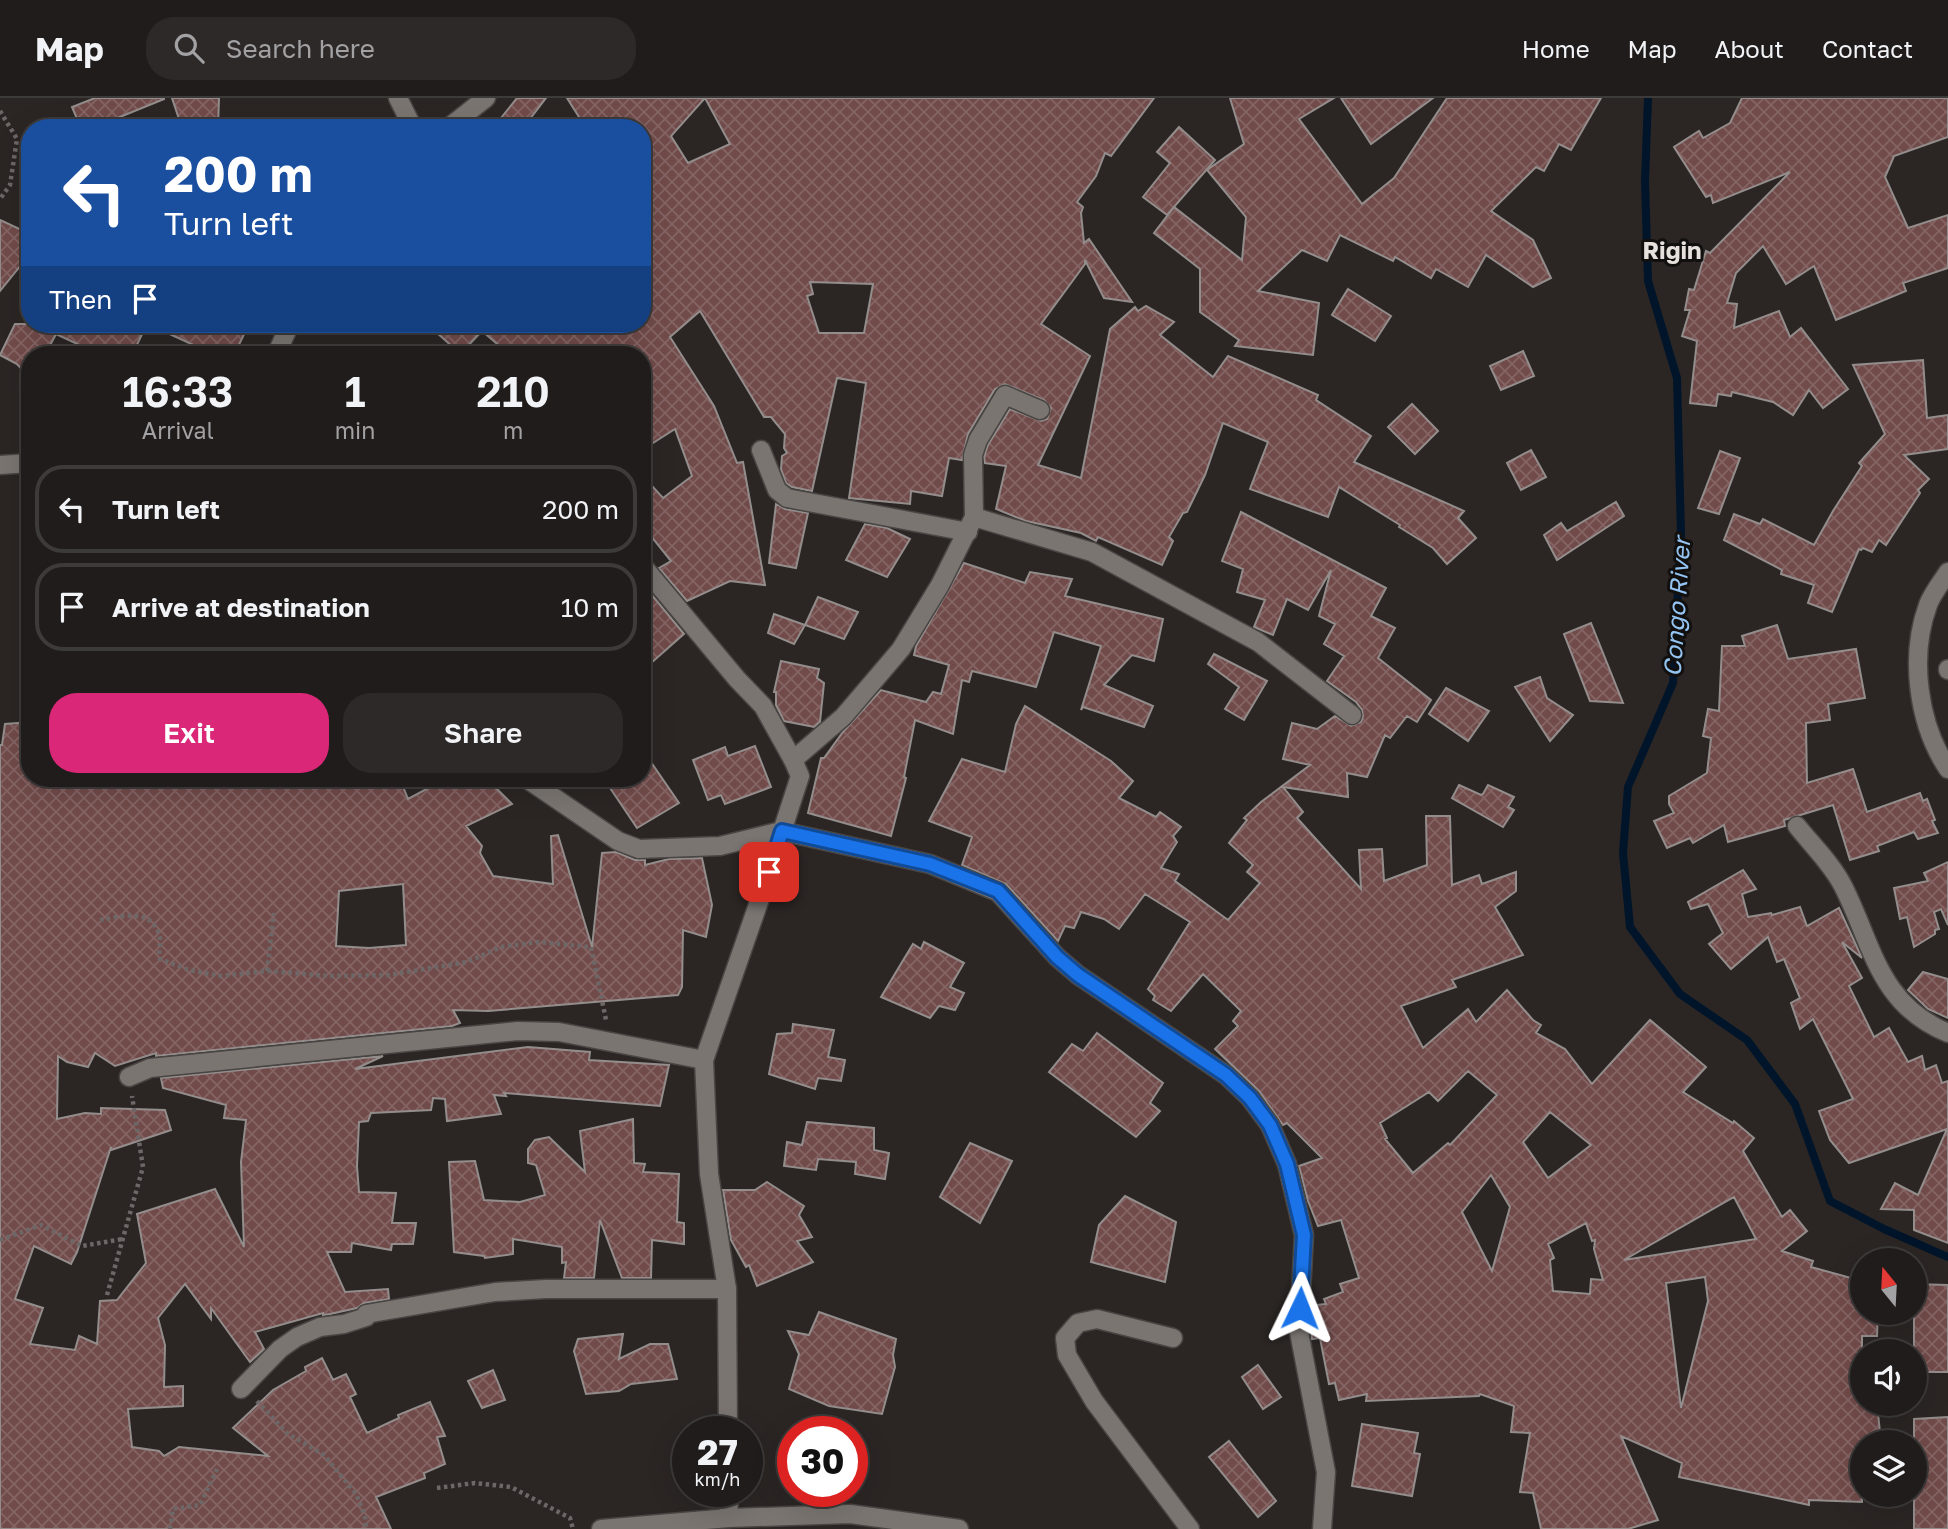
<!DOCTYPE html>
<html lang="en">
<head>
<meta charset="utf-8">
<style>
	body { margin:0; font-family:"Golos Text",sans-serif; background:#2d2928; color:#f1f3f6; height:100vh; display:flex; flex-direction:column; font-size:26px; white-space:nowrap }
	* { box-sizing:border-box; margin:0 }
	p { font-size:23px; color:#a2a1a3 }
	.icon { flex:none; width:38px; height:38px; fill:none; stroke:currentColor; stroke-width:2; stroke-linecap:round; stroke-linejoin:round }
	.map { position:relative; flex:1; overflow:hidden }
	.details { position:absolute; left:21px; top:248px; width:630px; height:441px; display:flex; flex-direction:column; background:#201c1b; border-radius:28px; box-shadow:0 7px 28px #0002,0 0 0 2px #3d3a3a }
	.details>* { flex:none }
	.hud { position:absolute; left:21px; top:21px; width:630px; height:214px; border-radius:28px; box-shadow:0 7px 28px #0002,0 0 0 2px #3d3a3a; background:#1a4fa0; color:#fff; overflow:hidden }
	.needle { width:46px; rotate:342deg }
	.buttons { position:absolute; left:1850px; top:1150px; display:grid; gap:14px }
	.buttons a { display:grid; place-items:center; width:77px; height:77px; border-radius:50%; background:#201c1b; box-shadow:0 7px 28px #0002,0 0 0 2px #3d3a3a; font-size:35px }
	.speed { position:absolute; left:672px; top:1318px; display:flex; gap:14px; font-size:35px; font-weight:700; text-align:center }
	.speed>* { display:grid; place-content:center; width:91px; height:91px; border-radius:50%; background:#201c1b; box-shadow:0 7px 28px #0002,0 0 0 2px #3d3a3a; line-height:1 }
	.speed small { font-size:18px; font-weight:400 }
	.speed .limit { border:10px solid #d22; background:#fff; color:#111 }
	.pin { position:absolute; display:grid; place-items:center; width:60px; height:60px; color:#fff; margin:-30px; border-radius:14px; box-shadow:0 4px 10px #0006 }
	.me { position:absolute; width:77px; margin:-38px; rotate:2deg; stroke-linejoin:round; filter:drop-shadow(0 0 5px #0008) }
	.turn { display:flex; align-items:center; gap:24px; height:147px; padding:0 28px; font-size:32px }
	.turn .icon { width:91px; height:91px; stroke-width:2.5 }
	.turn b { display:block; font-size:49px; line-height:60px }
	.then { display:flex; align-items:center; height:66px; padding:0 28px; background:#0003; gap:14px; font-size:26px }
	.eta { display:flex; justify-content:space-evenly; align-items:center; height:119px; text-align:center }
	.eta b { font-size:42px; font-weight:600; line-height:49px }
	.action { display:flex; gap:14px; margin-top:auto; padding:14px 28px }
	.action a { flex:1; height:80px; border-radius:28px; background:#db2777; color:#fff; font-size:28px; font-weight:600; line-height:80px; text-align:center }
	.action a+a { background:#2d2928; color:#f1f3f6 }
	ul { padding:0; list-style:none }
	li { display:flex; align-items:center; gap:21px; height:88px; margin:0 14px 10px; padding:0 14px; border:4px solid #3d3a3a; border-radius:28px }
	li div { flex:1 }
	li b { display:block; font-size:26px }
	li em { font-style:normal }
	header { display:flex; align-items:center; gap:42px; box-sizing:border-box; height:98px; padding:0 35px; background:#201c1b; border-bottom:2px solid #3d3a3a }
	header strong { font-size:33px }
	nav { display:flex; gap:38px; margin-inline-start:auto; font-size:24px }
	.search { width:490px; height:63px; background:#2d2928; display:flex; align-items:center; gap:18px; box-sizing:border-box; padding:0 24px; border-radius:28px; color:#a2a1a3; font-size:26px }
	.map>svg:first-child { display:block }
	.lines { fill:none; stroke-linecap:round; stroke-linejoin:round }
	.stream { stroke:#00152a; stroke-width:8 }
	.building { fill:url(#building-cross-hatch); stroke:#938d8c; stroke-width:2; fill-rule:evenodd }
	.minor-casing { stroke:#484543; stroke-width:21 }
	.secondary-casing { stroke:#484543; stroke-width:21 }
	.path { stroke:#6d6867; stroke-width:4.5; stroke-dasharray:3.5 3.5; stroke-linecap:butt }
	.minor { stroke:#7a7571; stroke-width:18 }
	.secondary { stroke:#7a7571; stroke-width:18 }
	.route-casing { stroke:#114b97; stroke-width:18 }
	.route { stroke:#1a73e8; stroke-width:12 }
	.labels { text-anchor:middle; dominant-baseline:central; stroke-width:6; stroke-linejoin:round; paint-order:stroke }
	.neighbourhood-label { font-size:24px; font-weight:bold; fill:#e7e1de; stroke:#12100f }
	.water-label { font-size:24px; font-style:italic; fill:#94c4f2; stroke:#12100f }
</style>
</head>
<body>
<header>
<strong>Map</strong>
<div class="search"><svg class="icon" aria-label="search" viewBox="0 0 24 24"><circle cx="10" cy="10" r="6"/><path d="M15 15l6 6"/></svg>Search here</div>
<nav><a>Home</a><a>Map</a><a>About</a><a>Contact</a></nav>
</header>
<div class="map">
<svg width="1948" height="1431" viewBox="0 0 1948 1431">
	<defs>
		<pattern id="building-cross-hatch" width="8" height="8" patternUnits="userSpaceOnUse" patternTransform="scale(1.75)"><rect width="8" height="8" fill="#714b4a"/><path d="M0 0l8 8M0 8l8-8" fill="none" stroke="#856464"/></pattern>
	</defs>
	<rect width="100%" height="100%" fill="#2b2624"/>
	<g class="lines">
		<polyline class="stream" points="1648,0 1645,84 1648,183 1677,280 1681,436 1673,585 1628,689 1623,755 1630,829 1680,896 1747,942 1795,1006 1830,1103 1884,1131 1948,1159"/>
	</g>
	<g class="building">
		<polygon points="95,0 164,0 164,1 93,30 81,30 72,9"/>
		<polygon points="172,0 219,0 218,30 182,30"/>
		<polygon points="517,0 546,0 523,30 493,30"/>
		<path d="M567,0H705L671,38L688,65L730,46L705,0H1154L1111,58L1105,55L1096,78L1077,104L1083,109L1081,115L1084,145L1089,141L1132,204L1104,200L1085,162V166L1041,226L1090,258L1038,367L1081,380L1110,231L1135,209L1138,213L1146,208L1174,224L1160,237L1213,279L1228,258L1318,297L1316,302L1371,338L1354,364L1464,413L1458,420L1476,440L1447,466L1433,450L1399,429L1400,427L1339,389L1328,419L1250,391L1268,344L1223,325L1205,377L1187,414L1183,415L1169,439L1173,443L1162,467L1098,439L1096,443L1081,435L1026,423L996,411L1006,368L985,365L984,359L988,347L1010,311L1041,323L1047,321L1051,310L1044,302L1005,286L995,291L968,336L962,362L949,360L942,398L911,393L910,406L849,400L866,285L837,280L812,393L792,389L786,385L781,371L782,358L787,355L784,350L785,336L771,319H764L700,213L670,239L714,308L737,365L743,364L765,487L730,483L687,503L659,470L671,463L642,427V377L663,400L692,378L675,331L642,352V257H510L482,233L463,253L454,250L427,226H642V125L652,115L642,104V30H586ZM810,184L873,186L864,235H819L807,198L813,196Z"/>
		<polygon points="1230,0 1334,0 1299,21 1362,106 1394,80 1447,0 1601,0 1571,52 1559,46 1544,73 1536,69 1491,113 1533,142 1551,180 1533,189 1486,157 1468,189 1436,171 1431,180 1395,159 1393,163 1340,137 1327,163 1302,152 1258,193 1319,205 1313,257 1235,248 1239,242 1200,214 1200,171 1154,135 1174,109 1242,162 1246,119 1207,72 1244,46"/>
		<polygon points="1341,0 1433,0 1371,46"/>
		<polygon points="1742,0 1948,0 1948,39 1894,58 1885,79 1908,130 1948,117 1948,170 1903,185 1906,193 1836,222 1814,168 1786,186 1763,148 1736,175 1727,205 1737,206 1734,230 1779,213 1790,239 1801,230 1848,291 1823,310 1809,292 1793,317 1773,304 1732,294 1731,298 1718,296 1716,308 1690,305 1697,243 1682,238 1690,212 1685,212 1689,191 1694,192 1706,153 1710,155 1790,74 1713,105 1711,97 1706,99 1674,49 1699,33 1703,40 1730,25"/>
		<polygon points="1179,29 1215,62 1167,117 1143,99 1170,65 1157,54"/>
		<polygon points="0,122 30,136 30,156 0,193"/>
		<polygon points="1348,191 1391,218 1375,243 1332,217"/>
		<polygon points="15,226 147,226 132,257 101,257 56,236 46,255 39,252 36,257 30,257 30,271 27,277 17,266 0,257"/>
		<polygon points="148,226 249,226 234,257 215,257"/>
		<polygon points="1523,253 1534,278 1501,292 1490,268"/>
		<polygon points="1923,262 1927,320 1948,317 1948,351 1904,357 1929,381 1918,392 1920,395 1886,447 1879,442 1872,454 1863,450 1861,452 1859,451 1832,514 1808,505 1814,487 1781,476 1782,472 1724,442 1734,416 1760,426 1763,421 1814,447 1833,413 1862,368 1859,365 1885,336 1853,267"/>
		<polygon points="1412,306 1438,333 1415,356 1388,329"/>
		<polygon points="1531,352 1546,379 1521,392 1507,365"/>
		<polygon points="1720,353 1740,360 1719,416 1698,410"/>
		<polygon points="1616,404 1624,418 1557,462 1544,437 1561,425 1567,433"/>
		<polygon points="776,406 785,411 808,415 796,470 769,465"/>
		<path d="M1241,414L1386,490L1371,518L1395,530L1378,560L1431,602L1417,624L1407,618L1390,640L1385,637L1367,679L1347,675L1348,699L1283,689L1303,714L1297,720L1361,791L1359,752L1382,751L1384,783L1427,767L1426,718H1450L1452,787L1479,777L1482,786L1516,774V793L1495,809L1523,857L1452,882L1456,889L1401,908L1423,950L1468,911L1476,924L1507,892L1533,922L1541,927L1536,935L1565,951L1592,986L1650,922L1706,969L1683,994L1733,1025L1734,1023L1754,1040L1743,1053L1782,1119L1790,1112L1807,1133L1782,1153L1813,1163L1811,1169L1862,1183V1214H1878L1877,1238H1862V1306H1877L1881,1344H1862V1404L1809,1402V1407L1679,1379L1682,1365L1621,1338L1658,1422L1628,1431H1541L1533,1395L1520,1394L1530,1335L1511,1334L1514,1308L1480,1296L1479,1298L1366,1303L1367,1296L1339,1302L1335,1285L1329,1286L1320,1240L1312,1241L1311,1222L1318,1221L1317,1207L1326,1206L1324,1201L1343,1194L1340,1186L1359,1180L1341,1122L1318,1128L1308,1103L1299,1068L1322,1060L1287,1025L1283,1027L1259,993L1215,951L1238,928L1233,923L1241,913L1203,876L1171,913L1153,902L1155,898L1148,891L1190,824L1145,796L1119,831L1104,821L1081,814L1074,830L1065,828L1058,843L1006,786L962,767L972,739L929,723L962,661L1005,674L1016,626L1025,608L1111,663L1133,683L1119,700L1156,719L1160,714L1181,729L1173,738L1177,744L1161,770L1179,776L1175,783L1228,822L1260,785L1247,774L1253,767L1229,745L1247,722L1244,720L1261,704L1310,667L1283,661L1292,625L1317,631L1335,618L1351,628L1361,624L1363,618L1362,612L1356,604L1327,583L1344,558L1324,546L1335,526L1319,518L1331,472L1308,512L1287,501L1273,537L1254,529L1265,502L1237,494L1243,471L1222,463ZM1468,973L1497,997L1450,1047L1448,1045L1413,1075L1385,1041L1387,1040L1380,1025L1429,994L1438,1003ZM1550,1014L1591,1047L1548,1080L1523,1044ZM1491,1077L1510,1109L1492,1173L1462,1114ZM1734,1099L1756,1141L1624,1162ZM1586,1125L1592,1143L1595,1142L1594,1151L1603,1182L1591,1181L1590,1196L1553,1193L1550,1162L1554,1160L1548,1146ZM1705,1179L1708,1203L1681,1310L1666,1185Z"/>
		<polygon points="865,426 887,430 910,441 887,479 846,462"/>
		<polygon points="964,465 1025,485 1030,474 1072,481 1065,498 1163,521 1154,563 1132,557 1104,587 1153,608 1144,629 1083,609 1081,612 1101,548 1054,534 1036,589 972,573 969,584 962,582 953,636 915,622 904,679 906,680 891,738 808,715 821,660 824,660 843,634 881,592 926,604 933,594 941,596 949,567 914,557 916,548"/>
		<polygon points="642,485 684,536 642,573"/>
		<polygon points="818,499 858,514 844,541 805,527"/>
		<polygon points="774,516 805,527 794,546 768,535"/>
		<polygon points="1591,525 1623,605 1590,603 1564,536"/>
		<polygon points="1777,527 1788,561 1856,551 1865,600 1828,606 1830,622 1806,625 1807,685 1853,671 1867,714 1920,695 1923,703 1927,701 1935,722 1932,723 1938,735 1918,741 1914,734 1877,748 1879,753 1850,762 1833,707 1784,722 1785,728 1728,744 1724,727 1693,745 1690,740 1667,750 1654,723 1674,715 1669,706 1669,698 1707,675 1711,640 1703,638 1708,611 1719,613 1722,548 1745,548 1742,538"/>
		<polygon points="1214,556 1267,583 1244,622 1225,611 1239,589 1208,566"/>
		<polygon points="781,563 819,571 817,580 824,585 820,624 814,629 784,623 776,607 776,594 774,594"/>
		<polygon points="1540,579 1547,600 1573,617 1550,643 1515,589"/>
		<polygon points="1446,590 1489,613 1468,643 1429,616"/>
		<path d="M30,624V681H400L408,701L445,681H487L512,706L466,728L482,748L480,755L493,778L553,786L551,738L558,737L592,849L602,755L616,754L635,762H645V767L669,761L702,760L712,807L706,839L683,832L682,889L678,897L488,913L453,912L460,925L452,928L156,958V955L115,968L95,955L88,969L67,964L58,958L57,1021L85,1015L101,1016V1010L165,1012L171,1032L111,1052V1049L77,1154L71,1166L34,1148L15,1201L43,1210L30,1246L75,1252L79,1238L97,1246L100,1203L117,1202L146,1165L137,1116L215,1091L244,1149L241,1064L246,1022L224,1020L226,1007L163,990L161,980L383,958L355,971L528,949L590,954L589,962L669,967L660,1008L504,995L506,998L494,997L501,1016L447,1023L445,1001L433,1000L431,1012L371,1015L368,1023L359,1024L357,1068L359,1094L396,1095L392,1125H416L413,1146H392L391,1152L352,1145L351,1154H327L345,1194L388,1191L389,1201L364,1205L357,1210L330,1216L323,1217V1215L255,1234L264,1251L250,1264L211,1210V1221L185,1186L158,1220L165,1247L164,1289L183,1288V1308L128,1311L132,1349L159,1353L164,1358L179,1349L268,1358L233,1330L273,1292L306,1273L305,1269L322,1260L333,1282L346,1276L356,1296L350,1299L367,1335L399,1320L398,1317L430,1304L445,1338L437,1339L445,1366L424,1375L425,1380L376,1399L391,1431H0V647H2L5,626ZM403,786L406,847L369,850L336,848L339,793Z"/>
		<polygon points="755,648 771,689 725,706 721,697 708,702 693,662 725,649 728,658"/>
		<polygon points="642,651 679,705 637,730 604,681 642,681"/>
		<polygon points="1459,687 1481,697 1483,696 1488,687 1514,699 1508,709 1514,712 1503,729 1452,700"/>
		<polygon points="1948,764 1948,827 1941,811 1934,814 1939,831 1935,832 1935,836 1914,849 1907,819 1900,821 1894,790 1928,783 1924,775"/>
		<polygon points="1743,772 1756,791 1742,796 1748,819 1771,815 1772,817 1800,809 1807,828 1839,810 1862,860 1842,844 1862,880 1849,888 1874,939 1889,930 1908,964 1922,958 1925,972 1936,967 1942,985 1948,983 1948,1145 1914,1132 1914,1112 1881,1111 1895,1085 1918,1097 1947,1031 1849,1065 1830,1042 1819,1013 1853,1001 1813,921 1800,931 1791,905 1800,900 1784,861 1777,864 1768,839 1731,871 1709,846 1723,835 1708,806 1691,811 1688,804"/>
		<polygon points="924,844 964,865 950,889 964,895 955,912 939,908 930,920 881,899 913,846 921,851"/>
		<polygon points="1923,874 1948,881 1948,920 1928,911 1908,892"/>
		<polygon points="793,926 834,932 828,959 845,962 841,983 818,980 815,991 769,976 777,936 792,935"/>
		<polygon points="1097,935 1163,985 1150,1005 1160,1013 1136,1039 1049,974 1072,946 1083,953"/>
		<polygon points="633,1021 634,1065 645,1066 643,1074 679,1076 677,1124 684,1125 684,1146 652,1142 651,1180 622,1180 600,1122 594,1180 564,1180 566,1164 562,1165 562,1149 513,1141 513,1156 485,1160 484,1158 454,1154 449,1064 475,1063 484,1102 520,1104 545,1097 536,1067 528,1065 528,1051 535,1042 549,1039 585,1074 580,1033"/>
		<polygon points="807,1024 874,1030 874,1052 889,1055 885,1081 855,1076 856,1064 818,1061 816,1072 784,1068 787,1044 802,1047"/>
		<polygon points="970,1045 1012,1063 980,1125 940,1099"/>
		<polygon points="767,1084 804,1108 799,1117 812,1139 797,1143 813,1164 757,1188 749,1167 746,1169 731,1142 723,1092 755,1092"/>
		<polygon points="1125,1098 1176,1124 1165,1184 1091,1164 1099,1127"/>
		<polygon points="1914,1186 1948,1187 1948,1274 1914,1274"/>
		<polygon points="819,1214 896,1241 893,1257 895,1269 882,1316 829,1308 789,1291 799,1256 788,1233 809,1237"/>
		<polygon points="623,1236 619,1261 650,1246 668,1246 677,1281 631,1286 619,1293 586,1296 574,1253 578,1241"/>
		<polygon points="1258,1267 1281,1299 1263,1311 1242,1279"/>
		<polygon points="493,1272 505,1302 482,1310 468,1283"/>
		<polygon points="1948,1319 1948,1431 1914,1431 1914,1321"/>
		<polygon points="1362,1326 1418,1335 1414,1355 1420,1356 1412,1398 1352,1388"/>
		<polygon points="1229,1343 1276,1403 1258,1419 1209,1359"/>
	</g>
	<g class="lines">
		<defs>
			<g id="minor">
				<polyline points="398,0 413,30"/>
				<polyline points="448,30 486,0"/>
				<polyline points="276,257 290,226"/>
				<polyline points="761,352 777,392 787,400 968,434"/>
				<polyline points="0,367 30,365"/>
				<polyline points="974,419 1092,454 1258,544 1352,617"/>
				<polyline points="642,467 737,581 763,608 793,662"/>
				<polyline points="527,681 618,743 639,751 720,748 781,733 930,766 998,794 1057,859 1078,877 1226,977 1250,1000 1270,1027 1287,1066 1304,1137 1299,1234 1326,1374 1322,1431"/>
				<path d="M1797,728C1812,747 1832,766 1843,788C1873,847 1878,906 1948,935"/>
				<polyline points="129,979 150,970 518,933 559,934 704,962"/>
				<polyline points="1173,1240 1097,1221 1078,1225 1065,1240 1067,1257 1094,1303 1190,1431"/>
				<polyline points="241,1291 280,1251 297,1239 320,1229 344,1226 366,1219 366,1216 495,1194 546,1191 727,1191"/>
				<polyline points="728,1334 727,1191 709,1076 704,962 762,795 800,678 793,662 843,619 884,571 901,551 940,487 974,419 973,357 978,342 1005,297 1040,312"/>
				<polyline points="728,1393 729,1420"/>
			</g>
			<g id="secondary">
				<path d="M1948,474C1941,485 1932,496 1928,507C1909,559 1918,626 1948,671"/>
				<polyline points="1948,571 1948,572"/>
				<polyline points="601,1431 729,1420 850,1416 959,1431"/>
			</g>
		</defs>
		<use href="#minor" class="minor-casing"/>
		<use href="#secondary" class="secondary-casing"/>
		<g class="path">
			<polyline points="0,13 17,41 10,87 0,101"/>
			<path d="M100,822C123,818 153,809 160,840C161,847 158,853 160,861L189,872L220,878L267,873L329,878L389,877L467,864L501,849L539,844L591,849L606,922"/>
			<polyline points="267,873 274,815"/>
			<polyline points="0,1142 41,1127 82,1148 123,1141"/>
			<polyline points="107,1197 143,1069 132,998"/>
			<polyline points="257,1303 287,1335 324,1357 356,1396 365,1418 366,1431"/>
			<polyline points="437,1390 475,1385 511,1389 570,1420 573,1431"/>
			<polyline points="170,1431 173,1411 200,1407 218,1369"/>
		</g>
		<use href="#minor" class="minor"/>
		<use href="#secondary" class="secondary"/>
	</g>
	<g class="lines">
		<defs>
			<polyline id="route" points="769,774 782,733 930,766 998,793 1057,859 1078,877 1226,977 1250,1000 1270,1027 1287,1066 1304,1137 1300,1210"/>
		</defs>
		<use href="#route" class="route-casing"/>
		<use href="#route" class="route"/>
	</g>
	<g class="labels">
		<g class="neighbourhood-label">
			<text x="1672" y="151">Rigin</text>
		</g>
		<g class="water-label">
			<text transform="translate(1676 509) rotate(-86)">Congo River</text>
		</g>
	</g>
</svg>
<div class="buttons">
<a><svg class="needle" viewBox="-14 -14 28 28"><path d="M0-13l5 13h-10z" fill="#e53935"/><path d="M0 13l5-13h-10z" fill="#a2a1a3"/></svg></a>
<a><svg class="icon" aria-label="sound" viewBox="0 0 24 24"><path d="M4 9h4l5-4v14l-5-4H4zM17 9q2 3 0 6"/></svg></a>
<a><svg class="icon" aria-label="layers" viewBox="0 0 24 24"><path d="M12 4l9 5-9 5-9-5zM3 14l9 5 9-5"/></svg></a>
</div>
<div class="speed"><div>27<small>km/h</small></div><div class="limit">30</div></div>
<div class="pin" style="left:769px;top:774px;background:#d93025"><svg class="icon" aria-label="arrive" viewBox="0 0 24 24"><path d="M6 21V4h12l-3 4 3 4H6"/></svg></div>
<svg class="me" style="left:1300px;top:1210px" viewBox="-20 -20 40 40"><path d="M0-17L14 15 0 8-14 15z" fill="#1a73e8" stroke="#fff" stroke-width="4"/></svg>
<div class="hud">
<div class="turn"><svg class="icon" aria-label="left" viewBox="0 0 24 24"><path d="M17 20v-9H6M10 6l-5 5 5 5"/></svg><div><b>200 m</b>Turn left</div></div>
<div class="then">Then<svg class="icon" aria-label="arrive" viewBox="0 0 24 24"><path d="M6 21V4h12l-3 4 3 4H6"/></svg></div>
</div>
<section class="details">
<div class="eta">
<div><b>16:33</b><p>Arrival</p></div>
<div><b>1</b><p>min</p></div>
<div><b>210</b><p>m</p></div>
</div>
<ul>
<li><svg class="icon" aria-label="left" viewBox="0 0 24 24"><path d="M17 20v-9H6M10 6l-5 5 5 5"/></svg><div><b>Turn left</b></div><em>200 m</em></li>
<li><svg class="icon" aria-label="arrive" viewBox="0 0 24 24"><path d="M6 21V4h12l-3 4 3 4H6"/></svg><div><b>Arrive at destination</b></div><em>10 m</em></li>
</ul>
<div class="action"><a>Exit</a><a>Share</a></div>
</section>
</div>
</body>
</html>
